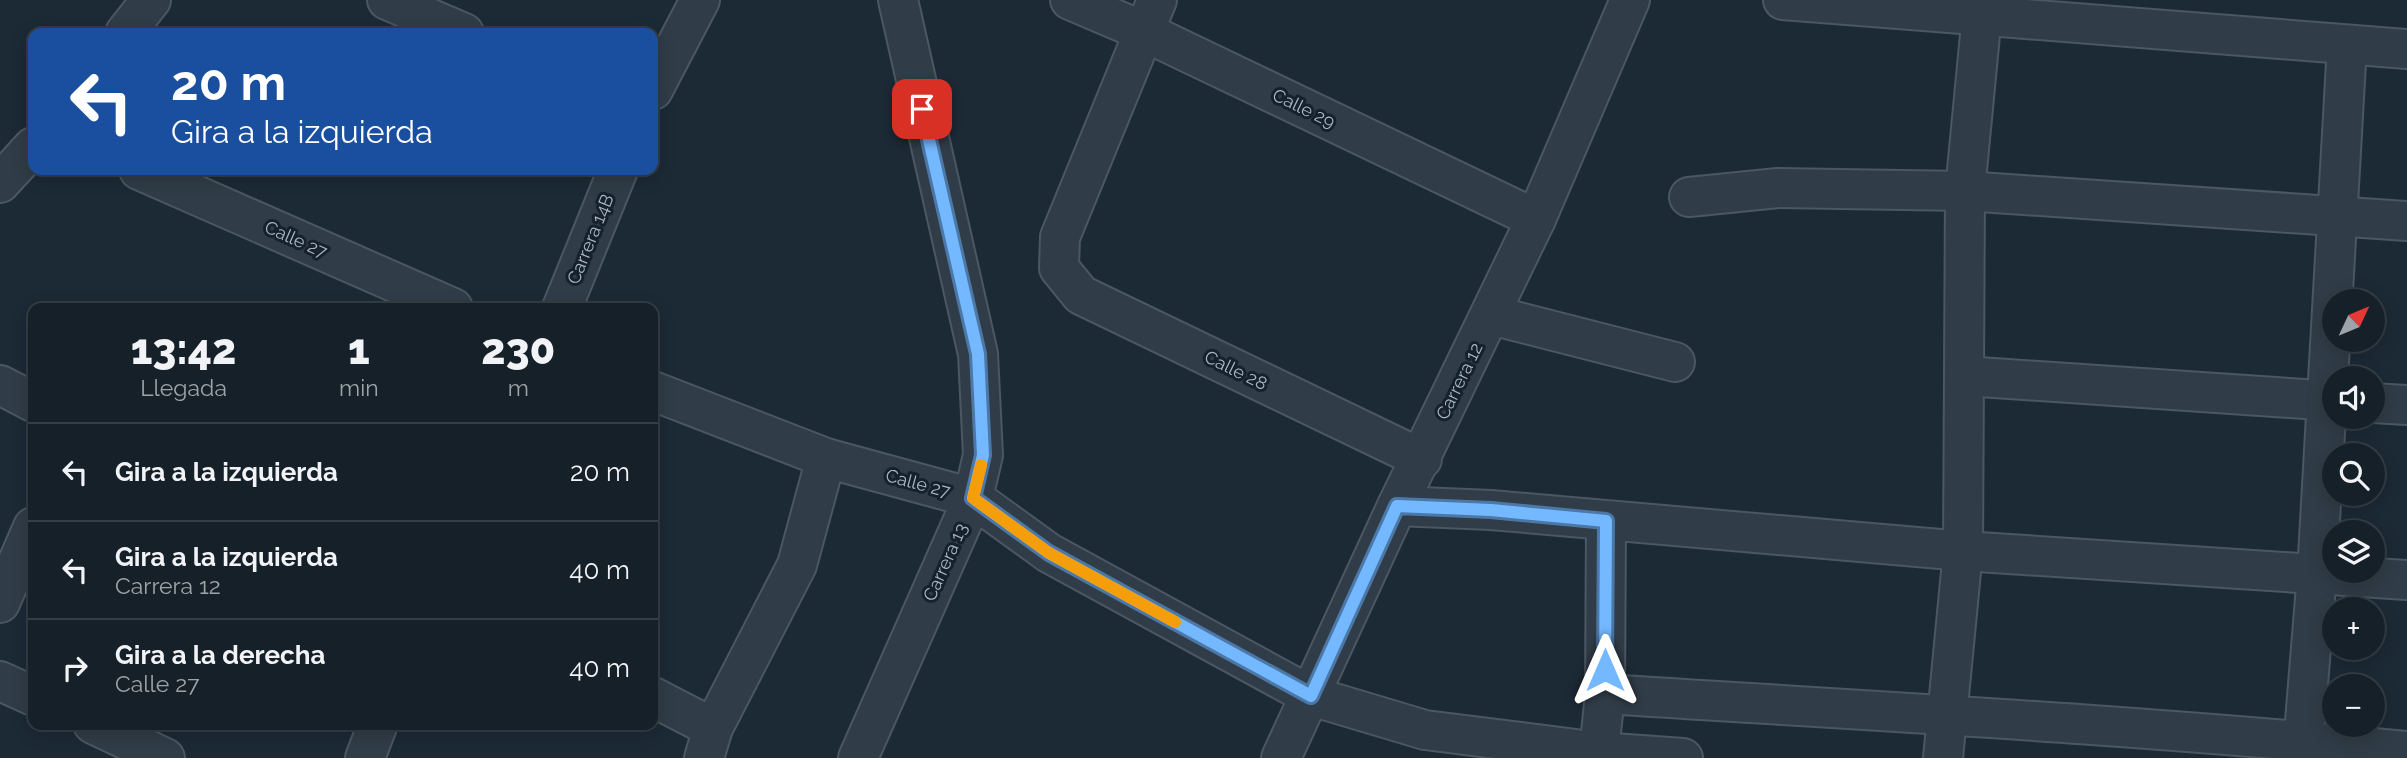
<!DOCTYPE html>
<html lang="es">
<head>
<meta charset="utf-8">
<style>
	body { margin:0; font-family:Raleway,sans-serif; background:#222d34; color:#f1f3f6; height:100vh; display:flex; flex-direction:column; font-size:26px; white-space:nowrap }
	* { box-sizing:border-box; margin:0 }
	p { font-size:23px; color:#9da3a8 }
	.icon { flex:none; width:38px; height:38px; fill:none; stroke:currentColor; stroke-width:2; stroke-linecap:round; stroke-linejoin:round }
	.map { position:relative; flex:1; overflow:hidden }
	.sheet { position:absolute; left:28px; top:303px; width:630px; height:427px; display:flex; flex-direction:column; background:#152028; border-radius:14px; box-shadow:0 4px 18px #0003,0 0 0 2px #343e45 }
	.sheet>* { flex:none }
	.hud { position:absolute; left:28px; top:28px; width:630px; height:147px; border-radius:14px; box-shadow:0 4px 18px #0003,0 0 0 2px #343e45; background:#1a4fa0; color:#fff; overflow:hidden }
	.needle { width:46px; rotate:46deg }
	.tools { position:absolute; left:2322px; top:289px; display:grid; gap:14px }
	.tools a { display:grid; place-items:center; width:63px; height:63px; border-radius:50%; background:#152028; box-shadow:0 4px 18px #0003,0 0 0 2px #343e45; font-size:35px }
	.pin { position:absolute; display:grid; place-items:center; width:60px; height:60px; color:#fff; margin:-30px; border-radius:14px; box-shadow:0 4px 10px #0006 }
	.me { position:absolute; width:77px; margin:-38px; rotate:0deg; stroke-linejoin:round; filter:drop-shadow(0 0 5px #0008) }
	.turn { display:flex; align-items:center; gap:24px; height:147px; padding:0 28px; font-size:32px }
	.turn .icon { width:91px; height:91px; stroke-width:2.5 }
	.turn b { display:block; font-size:49px; line-height:60px }
	.eta { display:flex; justify-content:space-evenly; align-items:center; height:119px; text-align:center }
	.eta b { font-size:42px; font-weight:800; line-height:49px }
	ul { padding:0; list-style:none }
	li { display:flex; align-items:center; gap:21px; height:98px; padding:0 28px; border-top:2px solid #343e45 }
	li div { flex:1 }
	li b { display:block; font-size:26px }
	li em { font-style:normal }
	.map>svg:first-child { display:block }
	.lines { fill:none; stroke-linecap:round; stroke-linejoin:round }
	.minor-casing { stroke:#4b5762; stroke-width:42 }
	.minor { stroke:#303c47; stroke-width:38 }
	.route-casing { stroke:#4b78a6; stroke-width:18 }
	.route { stroke:#74b9ff; stroke-width:12 }
	.slow { stroke:#f59e0b; stroke-width:12 }
	.labels { text-anchor:middle; dominant-baseline:central; stroke-width:6; stroke-linejoin:round; paint-order:stroke }
	.street-label { font-size:18px; fill:#a9b7c5; stroke:#16212b }
</style>
</head>
<body>
<div class="map">
<svg width="2407" height="758" viewBox="0 0 2407 758">
	<rect width="100%" height="100%" fill="#1c2a36"/>
	<g class="lines">
		<defs>
			<g id="minor">
				<polyline points="387,0 464,33"/>
				<polyline points="1070,0 1145,32 1536,219"/>
				<polyline points="1157,0 1060,237 1059,268 1081,295 1422,459"/>
				<polyline points="1783,0 2407,49"/>
				<polyline points="125,33 151,0"/>
				<polyline points="653,90 700,0"/>
				<polyline points="139,170 453,308"/>
				<polyline points="0,183 33,147"/>
				<polyline points="1689,197 1778,188 1965,191 2407,221"/>
				<polyline points="562,308 618,170"/>
				<polyline points="1491,315 1675,362"/>
				<polyline points="1965,376 2334,401"/>
				<polyline points="0,385 33,402"/>
				<polyline points="653,391 826,458 973,498 1049,553 1311,696 1425,730 1599,752 1683,758"/>
				<polyline points="2373,403 2407,405"/>
				<polyline points="1397,506 1491,510 1963,551 2407,580"/>
				<polyline points="0,603 33,527"/>
				<polyline points="0,681 33,696"/>
				<path d="M1605,694C1873,711 2140,725 2407,751"/>
				<polyline points="653,697 713,728"/>
				<polyline points="93,724 165,758"/>
				<polyline points="1599,752 1605,694 1606,521"/>
				<polyline points="365,758 378,724"/>
				<polyline points="704,758 713,728 797,565 826,458"/>
				<polyline points="858,758 973,498 983,455 978,354 898,0"/>
				<polyline points="1281,758 1397,506 1536,219 1630,0"/>
				<polyline points="1943,758 1963,551 1965,191 1982,14"/>
				<polyline points="2302,758 2317,574 2347,45"/>
			</g>
		</defs>
		<use href="#minor" class="minor-casing"/>
		<use href="#minor" class="minor"/>
	</g>
	<g class="lines">
		<defs>
			<polyline id="route" points="922,109 978,354 983,455 973,498 1049,553 1311,696 1397,506 1491,510 1606,521 1605,670"/>
		</defs>
		<use href="#route" class="route-casing"/>
		<use href="#route" class="route"/>
		<polyline class="slow" points="981,465 973,498 1049,553 1175,622"/>
	</g>
	<g class="labels">
		<g class="street-label">
			<text transform="translate(1304 108) rotate(26)">Calle 29</text>
			<text transform="translate(296 239) rotate(24)">Calle 27</text>
			<text transform="translate(590 239) rotate(-68)">Carrera 14B</text>
			<text transform="translate(1236 370) rotate(26)">Calle 28</text>
			<text transform="translate(1459 381) rotate(-64)">Carrera 12</text>
			<text transform="translate(918 483) rotate(15)">Calle 27</text>
			<text transform="translate(945 562) rotate(-66)">Carrera 13</text>
		</g>
	</g>
</svg>
<div class="tools">
<a><svg class="needle" viewBox="-14 -14 28 28"><path d="M0-13l5 13h-10z" fill="#e53935"/><path d="M0 13l5-13h-10z" fill="#9da3a8"/></svg></a>
<a><svg class="icon" aria-label="sound" viewBox="0 0 24 24"><path d="M4 9h4l5-4v14l-5-4H4zM17 9q2 3 0 6"/></svg></a>
<a><svg class="icon" aria-label="search" viewBox="0 0 24 24"><circle cx="10" cy="10" r="6"/><path d="M15 15l6 6"/></svg></a>
<a><svg class="icon" aria-label="layers" viewBox="0 0 24 24"><path d="M12 4l9 5-9 5-9-5zM3 14l9 5 9-5"/></svg></a>
<a>+</a>
<a>−</a>
</div>
<div class="pin" style="left:922px;top:109px;background:#d93025"><svg class="icon" aria-label="arrive" viewBox="0 0 24 24"><path d="M6 21V4h12l-3 4 3 4H6"/></svg></div>
<svg class="me" style="left:1605px;top:670px" viewBox="-20 -20 40 40"><path d="M0-17L14 15 0 8-14 15z" fill="#74b9ff" stroke="#fff" stroke-width="4"/></svg>
<div class="hud">
<div class="turn"><svg class="icon" aria-label="left" viewBox="0 0 24 24"><path d="M17 20v-9H6M10 6l-5 5 5 5"/></svg><div><b>20 m</b>Gira a la izquierda</div></div>
</div>
<section class="sheet">
<div class="eta">
<div><b>13:42</b><p>Llegada</p></div>
<div><b>1</b><p>min</p></div>
<div><b>230</b><p>m</p></div>
</div>
<ul>
<li><svg class="icon" aria-label="left" viewBox="0 0 24 24"><path d="M17 20v-9H6M10 6l-5 5 5 5"/></svg><div><b>Gira a la izquierda</b></div><em>20 m</em></li>
<li><svg class="icon" aria-label="left" viewBox="0 0 24 24"><path d="M17 20v-9H6M10 6l-5 5 5 5"/></svg><div><b>Gira a la izquierda</b><p>Carrera 12</p></div><em>40 m</em></li>
<li><svg class="icon" aria-label="right" viewBox="0 0 24 24"><path d="M7 20v-9h11M14 6l5 5-5 5"/></svg><div><b>Gira a la derecha</b><p>Calle 27</p></div><em>40 m</em></li>
</ul>
</section>
</div>
</body>
</html>
